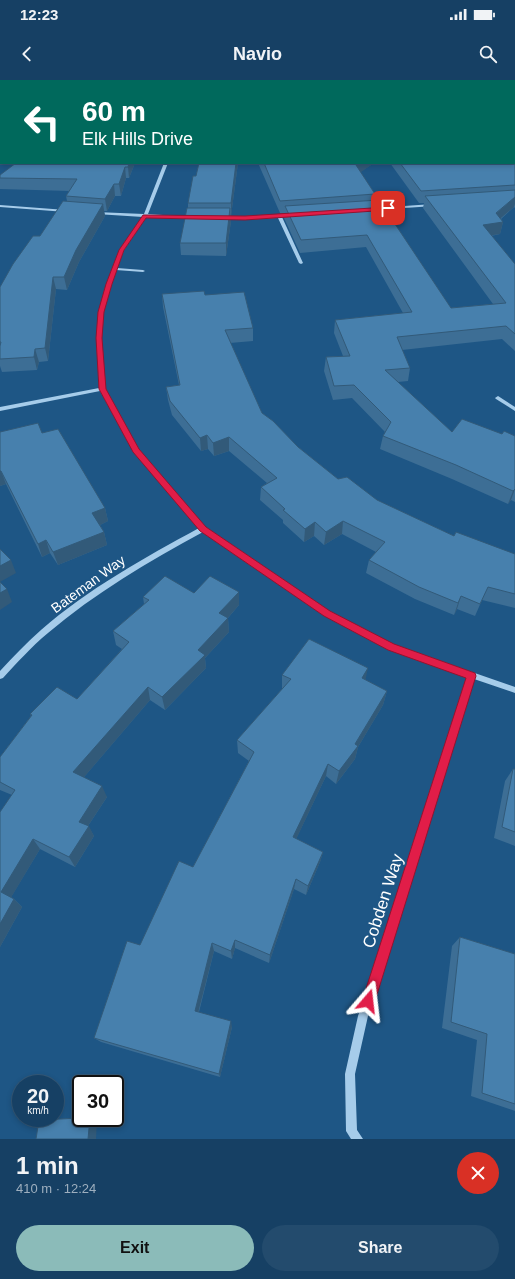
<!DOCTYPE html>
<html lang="en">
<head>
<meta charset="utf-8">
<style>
	body { margin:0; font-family:Helvetica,sans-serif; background:#234b6d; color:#f1f3f6; height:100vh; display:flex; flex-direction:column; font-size:15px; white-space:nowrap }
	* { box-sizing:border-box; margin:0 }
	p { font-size:13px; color:#9eafbf }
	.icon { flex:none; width:22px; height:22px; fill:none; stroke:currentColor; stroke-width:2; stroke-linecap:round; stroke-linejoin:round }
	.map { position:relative; height:1059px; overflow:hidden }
	.drawer { display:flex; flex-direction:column; background:#164064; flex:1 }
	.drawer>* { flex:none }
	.top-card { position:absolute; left:0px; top:0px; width:515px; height:84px; box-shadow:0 2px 6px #0003,0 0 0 1px #355978; background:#00695c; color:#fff; overflow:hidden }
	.speed { position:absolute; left:12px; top:995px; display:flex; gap:8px; font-size:20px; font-weight:700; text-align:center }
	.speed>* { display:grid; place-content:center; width:52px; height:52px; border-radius:50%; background:#164064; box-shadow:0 2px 6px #0003,0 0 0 1px #355978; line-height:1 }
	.speed small { font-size:10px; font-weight:400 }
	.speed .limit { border:2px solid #111; border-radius:6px; background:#fff; color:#111 }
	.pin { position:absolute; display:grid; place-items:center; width:34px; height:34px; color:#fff; margin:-17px; border-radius:8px; box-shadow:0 2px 6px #0006 }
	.me { position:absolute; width:44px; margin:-22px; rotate:17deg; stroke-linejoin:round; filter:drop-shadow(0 0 3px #0008) }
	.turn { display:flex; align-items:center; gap:14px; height:84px; padding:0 16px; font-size:18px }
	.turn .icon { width:52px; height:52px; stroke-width:2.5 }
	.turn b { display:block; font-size:28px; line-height:34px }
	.round { display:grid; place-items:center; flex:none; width:42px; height:42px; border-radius:21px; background:#234b6d }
	.headline { display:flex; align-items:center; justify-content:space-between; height:68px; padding:0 16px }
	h1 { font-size:24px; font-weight:600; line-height:30px }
	.button { display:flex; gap:8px; margin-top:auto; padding:8px 16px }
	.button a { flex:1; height:46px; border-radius:24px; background:#8bbbb9; color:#111; font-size:16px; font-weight:600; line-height:46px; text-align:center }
	.button a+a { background:#234b6d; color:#f1f3f6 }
	.status { display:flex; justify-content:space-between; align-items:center; height:28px; padding:0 20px; background:#164064; direction:ltr }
	.status svg { height:11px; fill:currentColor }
	header { display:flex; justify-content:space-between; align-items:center; height:52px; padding:0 16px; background:#164064; font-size:18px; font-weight:600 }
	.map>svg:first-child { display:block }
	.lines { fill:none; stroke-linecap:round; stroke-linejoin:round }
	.minor { fill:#a6ccea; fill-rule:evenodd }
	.wall { fill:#3d6e95 }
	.shaded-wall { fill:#325a79 }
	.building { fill:#4780ad; stroke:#325a79 }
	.route { fill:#e11d48; stroke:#92132f }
	.labels { text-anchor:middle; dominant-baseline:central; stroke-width:4; stroke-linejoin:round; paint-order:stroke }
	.street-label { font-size:14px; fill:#fff; stroke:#1e5685 }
	.near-street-label { font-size:17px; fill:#fff; stroke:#1e5685 }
</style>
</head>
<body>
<div class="status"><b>12:23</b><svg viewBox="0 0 49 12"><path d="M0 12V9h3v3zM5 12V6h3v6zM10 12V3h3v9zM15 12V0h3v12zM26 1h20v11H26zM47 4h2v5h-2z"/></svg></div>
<header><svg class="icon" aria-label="back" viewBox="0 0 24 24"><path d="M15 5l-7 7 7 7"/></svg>Navio<svg class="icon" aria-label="search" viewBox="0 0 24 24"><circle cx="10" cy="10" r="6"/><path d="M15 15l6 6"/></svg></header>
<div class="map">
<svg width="515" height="1059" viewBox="0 0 515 1059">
	<rect width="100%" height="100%" fill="#1e5685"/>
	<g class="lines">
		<g class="minor">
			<rect x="21" y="0" width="2" height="1"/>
			<rect x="175" y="0" width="2" height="1"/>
			<rect x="0" y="60" width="1" height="4"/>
			<path d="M164,83H168L148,134L193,137L195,138L193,139L146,137L124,170L117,188L143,190L145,191L143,192L116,190L103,232L101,258L105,309L138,369L205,447L329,532L394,565L515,607V613L474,599L368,936L355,994L357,1050L363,1059H351L346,1051L345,994L358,936L467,597L388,569L325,536L203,452C148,482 95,513 48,553C31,567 17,583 3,598L0,599V591C13,577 26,563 41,550C88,509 144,478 199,448L134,371L100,311L0,331V327L99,308L97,258L99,232L107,204L120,170L143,137L96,134L94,133L96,132L144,134Z"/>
			<polygon points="433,124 435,125 434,126 375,130 373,129 375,128"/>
			<polygon points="0,125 66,130 68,131 66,132 0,127"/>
			<polygon points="294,135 294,137 282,137 303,183 301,184 299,183 278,138 222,139 220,138 222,137"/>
			<polygon points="498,316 515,327 515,331 496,319 495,318"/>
		</g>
	</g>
	<g class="wall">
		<polygon points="0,0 19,0 19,1 1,1 1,30 0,30"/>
		<polygon points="203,0 515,0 515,128 514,127 501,139 503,142 500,154 491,156 515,184 515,271 502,259 402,270 410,288 408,301 398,302 452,352 502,354 515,356 515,422 511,420 508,424 452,399 380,369 383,356 385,352 352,318 333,320 324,291 326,277 343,276 334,253 335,240 403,233 366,167 300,173 284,138 284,133 280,133 258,83 374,83 360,92 375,114 375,120 451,228 493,224 423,128 424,123 419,123 390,83 514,83 514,1 204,1"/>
		<polygon points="135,83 129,98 126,98 121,116 115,116 107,131 104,131 105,136 79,182 67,210 56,209 48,281 39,282 37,290 2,292 0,286 0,207 67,121 66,116 70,111 0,109 0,95"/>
		<polygon points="238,83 231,136 231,141 226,176 181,175 180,163 188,128 188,123 196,96"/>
		<polygon points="162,214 205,215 253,248 253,261 230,263 262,333 298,367 338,399 377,420 454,456 515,474 515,528 482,520 475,536 457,529 454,535 415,519 366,493 369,480 376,472 342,454 324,465 314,456 304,462 283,443 283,440 260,420 261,407 267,403 229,371 214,376 208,369 201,371 172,335 168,320 166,307 179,305 163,227"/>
		<polygon points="0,352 42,353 105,428 108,441 100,445 104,452 107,465 58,485 50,473 42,477 6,404 0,406"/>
		<polygon points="239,512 239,525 228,538 229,552 205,578 206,588 165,630 150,620 84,697 107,717 88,746 94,756 75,787 40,769 11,817 14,819 22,827 0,867 12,715 0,710 0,677 31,636 30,634 77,619 122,569 116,565 113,551 144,524 143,517 194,513"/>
		<polygon points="282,595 365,600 387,611 383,625 358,667 355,679 336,704 326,696 296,759 323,772 320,782 306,815 294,809 269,883 235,868 232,879 214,871 199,932 232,947 220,997 101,962 94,958 140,865 193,787 249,681 238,673 237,660 282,609"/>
		<polygon points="513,689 515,689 515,766 494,758 505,701"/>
		<polygon points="460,857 515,874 515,1031 471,1016 477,960 442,948 452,866"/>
	</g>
	<g class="shaded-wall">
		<polygon points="129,83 135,83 129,98 128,87"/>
		<polygon points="236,83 238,83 231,136 231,123"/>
		<polygon points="359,83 374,83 354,97 356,85"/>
		<polygon points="125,87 126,98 121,116 119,104"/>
		<polygon points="114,104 115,116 107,131 105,119"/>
		<polygon points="515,117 515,124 514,127 495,143 503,142 500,154 480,157 483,145"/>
		<polygon points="103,124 105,136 79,182 67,210 64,197 76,170"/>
		<polygon points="230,128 231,141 226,176 226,163"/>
		<polygon points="53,197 56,209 48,281 45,268"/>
		<polygon points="35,269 39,282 37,290 34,277"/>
		<polygon points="207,355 208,369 201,371 200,358"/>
		<polygon points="229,357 229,371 214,376 213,363"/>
		<polygon points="0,391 1,391 6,404 0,406"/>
		<polygon points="515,409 511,420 508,424 513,411"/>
		<polygon points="105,428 108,441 96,447 92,433"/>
		<polygon points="343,441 342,454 324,465 326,452"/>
		<polygon points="315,442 314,456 304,462 305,449"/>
		<polygon points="104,452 107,465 58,485 53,472"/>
		<polygon points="46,460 50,473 42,477 38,464"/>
		<polygon points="11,480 16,493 0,502 0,486"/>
		<polygon points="7,509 12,522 0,530 0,513"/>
		<polygon points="239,512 239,525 220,547 219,533"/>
		<polygon points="461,516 457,529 454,535 458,523"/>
		<polygon points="228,538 229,552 205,578 206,588 165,630 162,617 198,570"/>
		<polygon points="368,588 365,602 362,598"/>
		<polygon points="148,607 150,620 79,703 73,692"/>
		<polygon points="387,611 383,625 358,667 355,679 336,704 339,691"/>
		<polygon points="328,684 326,696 292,768 293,757"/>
		<polygon points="102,706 107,717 84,752 79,742"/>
		<polygon points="89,746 94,756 75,787 69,777"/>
		<polygon points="33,759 40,769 9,821 1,812"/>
		<polygon points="323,772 320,782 306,815 308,806"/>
		<polygon points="296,799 294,809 269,883 270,875"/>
		<polygon points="14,819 22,827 0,867 0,844"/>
		<polygon points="235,860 235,868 232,879 231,871"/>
		<polygon points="212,863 214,871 197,937 195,931"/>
		<polygon points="231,941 232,947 220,997 219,994"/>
		<polygon points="90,1038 97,1039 96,1059 88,1059"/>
	</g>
	<g class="building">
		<polygon points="0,0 18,0 18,1 1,1 1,20 0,20"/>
		<polygon points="51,0 149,0 149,1 50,1"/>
		<polygon points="206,0 515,0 515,105 421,111 400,83 514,83 514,1 206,1"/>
		<polygon points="16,83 129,83 128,87 125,87 119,104 114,104 105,119 66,116 77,99 0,98 0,95"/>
		<polygon points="199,83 236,83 231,123 188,123 193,96 196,96"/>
		<polygon points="264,83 359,83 356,85 375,114 280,121"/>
		<polygon points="515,110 515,117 496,133 503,142 483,145 515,184 515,254 506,246 397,257 410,288 385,290 452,352 462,339 502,354 504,351 515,356 515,409 513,411 456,385 383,356 391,342 354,305 334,306 326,277 350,276 335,240 412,232 367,155 301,160 285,126 379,120 451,228 506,223 425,116"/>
		<polygon points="63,121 103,124 76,170 64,197 53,197 45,268 35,269 34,277 0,279 0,266 1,262 0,262 0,207 13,184 33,156 40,156"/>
		<polygon points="187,128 230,128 226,163 180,163"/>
		<polygon points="204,211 205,215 244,212 253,248 225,250 262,333 273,341 298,367 338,399 347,397 377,420 454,456 456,452 515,474 515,514 488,507 480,524 461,516 458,523 419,507 369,480 385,462 343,441 326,452 315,442 305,449 283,430 285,429 261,407 277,398 229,357 213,363 207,355 200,358 170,321 166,307 180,305 162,214"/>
		<polygon points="38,343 42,353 58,349 105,428 92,433 104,452 53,472 46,460 38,464 1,391 0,391 0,352"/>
		<polygon points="0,469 11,480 0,486"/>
		<polygon points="165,496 194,513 210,496 239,512 219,533 228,538 198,570 205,575 162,617 148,607 73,692 102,706 79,742 89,746 69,777 33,759 1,812 14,819 0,844 0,732 15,710 0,702 0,677 32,635 30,634 57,607 77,619 129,562 113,551 149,520 143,517"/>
		<polygon points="0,502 7,509 0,513"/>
		<polygon points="309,559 368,588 362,598 387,611 355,664 358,666 339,691 328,684 293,757 323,772 308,806 296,799 270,875 235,860 231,871 212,863 195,931 231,941 219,994 94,958 127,861 140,865 179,781 193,787 254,672 237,660 291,599 282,595"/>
		<polygon points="513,689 515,689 515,752 502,747"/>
		<polygon points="460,857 515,874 515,1024 482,1013 487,954 451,942"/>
		<polygon points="81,1038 90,1038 88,1059 36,1059 39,1040"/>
	</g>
	<polygon class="route" points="388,127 389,130 245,140 146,138 124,170 112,204 104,232 102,258 106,309 139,369 206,447 330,531 394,564 475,593 476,596 375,921 373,926 368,928 364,926 362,921 466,598 388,570 324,536 200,451 133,372 99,309 96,258 98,232 106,204 119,170 143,135 245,136"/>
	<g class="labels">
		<g class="street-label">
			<text transform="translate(88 504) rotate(-36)">Bateman Way</text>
		</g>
		<g class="near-street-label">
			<text transform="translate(383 821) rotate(-72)">Cobden Way</text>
		</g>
	</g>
</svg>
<div class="speed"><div>20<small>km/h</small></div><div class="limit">30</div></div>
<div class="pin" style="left:388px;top:128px;background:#d93025"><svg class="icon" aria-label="arrive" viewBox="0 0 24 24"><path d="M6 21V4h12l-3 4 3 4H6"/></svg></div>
<svg class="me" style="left:368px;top:921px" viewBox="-20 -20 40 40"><path d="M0-17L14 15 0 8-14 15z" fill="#e11d48" stroke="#fff" stroke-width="4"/></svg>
<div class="top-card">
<div class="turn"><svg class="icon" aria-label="left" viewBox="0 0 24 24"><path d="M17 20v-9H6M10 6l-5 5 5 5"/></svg><div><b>60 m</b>Elk Hills Drive</div></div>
</div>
</div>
<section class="drawer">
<div class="headline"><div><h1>1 min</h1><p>410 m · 12:24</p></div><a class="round" style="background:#d93025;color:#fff"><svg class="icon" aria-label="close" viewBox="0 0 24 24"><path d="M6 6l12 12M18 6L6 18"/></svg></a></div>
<div class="button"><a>Exit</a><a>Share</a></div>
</section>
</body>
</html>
